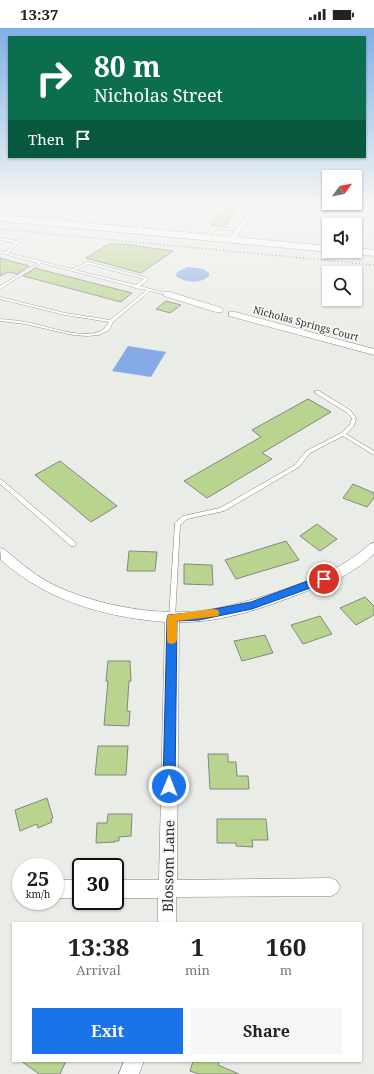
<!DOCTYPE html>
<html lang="en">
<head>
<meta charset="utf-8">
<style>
	body { margin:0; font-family:"Noto Serif",serif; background:#f6f6f6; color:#222; height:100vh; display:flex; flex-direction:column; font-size:15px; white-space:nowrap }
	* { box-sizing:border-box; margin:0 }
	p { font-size:13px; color:#767676 }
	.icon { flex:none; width:22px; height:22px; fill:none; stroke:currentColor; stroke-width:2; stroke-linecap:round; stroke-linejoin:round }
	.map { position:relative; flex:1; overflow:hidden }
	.panel { position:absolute; left:12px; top:894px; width:350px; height:140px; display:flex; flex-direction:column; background:#fff; border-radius:0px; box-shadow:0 1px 3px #0004 }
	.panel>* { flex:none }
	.top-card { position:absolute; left:8px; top:8px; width:358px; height:122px; border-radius:0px; box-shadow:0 1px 3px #0004; background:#0b6e4f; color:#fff; overflow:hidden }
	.needle { width:26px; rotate:58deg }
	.controls { position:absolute; left:322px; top:142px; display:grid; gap:8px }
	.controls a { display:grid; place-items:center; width:40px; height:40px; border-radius:0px; background:#fff; box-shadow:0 1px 3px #0004; font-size:20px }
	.speed { position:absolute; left:12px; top:830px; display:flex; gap:8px; font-size:20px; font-weight:700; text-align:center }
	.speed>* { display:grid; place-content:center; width:52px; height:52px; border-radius:50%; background:#fff; box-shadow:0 1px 3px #0004; line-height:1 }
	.speed small { font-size:10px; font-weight:400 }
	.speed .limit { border:2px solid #111; border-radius:6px; background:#fff; color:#111 }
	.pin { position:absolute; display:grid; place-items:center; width:34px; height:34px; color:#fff; margin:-17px; border:2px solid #fff; border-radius:50%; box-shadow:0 1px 4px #0007 }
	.me { position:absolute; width:44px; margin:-22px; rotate:1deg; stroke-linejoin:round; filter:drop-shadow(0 0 3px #0008) }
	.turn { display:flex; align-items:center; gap:14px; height:84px; padding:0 20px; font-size:18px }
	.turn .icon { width:52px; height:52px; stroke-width:2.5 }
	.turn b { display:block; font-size:28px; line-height:34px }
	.then { display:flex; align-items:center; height:38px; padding:0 20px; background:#0003; gap:8px; font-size:15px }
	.eta { display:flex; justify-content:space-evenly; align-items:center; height:68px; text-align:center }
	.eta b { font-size:24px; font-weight:700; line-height:28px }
	.cta { display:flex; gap:8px; margin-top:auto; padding:8px 20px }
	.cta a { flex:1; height:46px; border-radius:0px; background:#1a73e8; color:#fff; font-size:16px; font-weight:700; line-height:46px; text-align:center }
	.cta a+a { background:#f6f6f6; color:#222 }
	.status { display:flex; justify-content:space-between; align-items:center; height:28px; padding:0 20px; background:#fff; direction:ltr }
	.status svg { height:11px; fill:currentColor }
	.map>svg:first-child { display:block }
	.water { fill:#85aae6 }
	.building { fill:#b9d48e; stroke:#858682 }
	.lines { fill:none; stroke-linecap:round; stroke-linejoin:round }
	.service-casing { stroke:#828380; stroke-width:1 }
	.minor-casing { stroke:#828380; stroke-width:1 }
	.primary-casing { stroke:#828380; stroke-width:1 }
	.service { fill:#fff; fill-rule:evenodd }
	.minor { fill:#fff; fill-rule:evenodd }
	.primary { fill:#fff; fill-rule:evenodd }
	.rail { stroke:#727270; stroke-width:1.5; stroke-dasharray:1 2.5; stroke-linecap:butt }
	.route { fill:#1a73e8; stroke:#114b97 }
	.slow { fill:#f59e0b }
	.labels { text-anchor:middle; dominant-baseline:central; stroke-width:3; stroke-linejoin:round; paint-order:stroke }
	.far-street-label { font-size:10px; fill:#2c2c2b; stroke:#f7f9f5 }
	.near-street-label { font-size:14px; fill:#2c2c2b; stroke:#f7f9f5 }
</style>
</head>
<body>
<div class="status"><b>13:37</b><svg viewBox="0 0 49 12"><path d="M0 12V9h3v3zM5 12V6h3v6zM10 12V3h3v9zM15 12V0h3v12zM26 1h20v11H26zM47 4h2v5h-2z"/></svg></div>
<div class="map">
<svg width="374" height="1046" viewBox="0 0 374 1046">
	<rect width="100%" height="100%" fill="#eaece7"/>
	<g class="water">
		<path d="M188,239L203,241L209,245V248C201,256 185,255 176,248L177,244Z"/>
		<polygon points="128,318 166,324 151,349 112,343"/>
	</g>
	<g class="building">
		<polygon points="224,179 237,181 225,198 211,197"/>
		<polygon points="109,216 123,216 173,223 141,245 86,230"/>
		<polygon points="0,230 29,238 17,246 8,244 0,248"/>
		<polygon points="36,240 38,241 132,265 121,274 23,248"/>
		<polygon points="166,273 181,277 170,285 156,281"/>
		<polygon points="308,371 331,384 262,425 272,431 207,470 184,453 261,409 252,402"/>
		<polygon points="60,433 117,478 91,494 35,447"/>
		<polygon points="353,456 374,465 374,470 367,479 343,470"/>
		<polygon points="317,496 337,511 320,523 300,508"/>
		<polygon points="286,513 299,532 236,551 225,532"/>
		<polygon points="129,523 157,524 155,543 127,543"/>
		<polygon points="184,536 212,537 213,557 184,556"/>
		<polygon points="365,569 374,578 374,587 356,597 340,580"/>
		<polygon points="320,588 332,606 303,616 291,597"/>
		<polygon points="265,607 273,625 242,633 234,613"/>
		<polygon points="108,633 130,633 131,653 129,653 127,683 130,683 129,698 104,697 108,653 106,653"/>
		<polygon points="98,718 128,718 126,747 95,747"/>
		<polygon points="208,726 228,726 228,734 236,734 237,748 248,748 249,761 210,761"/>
		<polygon points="47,770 53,790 51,791 52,794 38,800 37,796 20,803 15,782"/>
		<polygon points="108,786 132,786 131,808 119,809 119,813 115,813 115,814 96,815 97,795 107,795"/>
		<polygon points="217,791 266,791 268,812 252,812 253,819 236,818 236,815 217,815"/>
		<polygon points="21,1033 66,1033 60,1046 39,1046"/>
		<polygon points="193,1033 219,1033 218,1037 239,1046 199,1046 190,1043"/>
	</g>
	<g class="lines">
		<defs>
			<g id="service">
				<polygon points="0,176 5,176 0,178"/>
				<polygon points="24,176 27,176 24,180 49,182 51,183 49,184 23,182 8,192 6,192 6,190 21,180"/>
				<polygon points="75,176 79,176 54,196 52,196 52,194"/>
				<polygon points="165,176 168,176 159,185 148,191 138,204 136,204 136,202 146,189 157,183"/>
				<polygon points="167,186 197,189 199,190 184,208 182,207 195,191 168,188"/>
				<polygon points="212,199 238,201 240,202 238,203 213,201 208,210 206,210 210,200"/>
				<path d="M0,210L17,213L20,210L23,211L8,225L72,241L87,234H89L148,250V252L140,258L169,266L167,267L150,263L113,294L109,302L99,307L87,308L73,307L25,296L0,293V291C8,292 17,292 25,294C44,297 80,311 98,304C104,302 106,299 109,294L65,287L0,271V269L65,285L110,292L147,262L135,260L134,259L41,235L0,261V258L38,235L0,225V223L5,224L15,215L0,212ZM88,236L144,251L136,257L75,242Z"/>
				<polygon points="315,363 319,363 350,382 356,390 354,398 346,406 374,423 374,427 343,408 310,425 299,439 224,483 187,491 180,497 175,590 174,592 172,593 170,592 169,590 175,495 183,488 220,480 295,437 306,423 341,405 350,397 352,390 346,384 315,365"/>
				<polygon points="0,451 2,452 75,514 76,516 75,518 71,518 0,456"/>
			</g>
			<g id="minor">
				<polygon points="254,176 260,176 234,212 230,212 229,211"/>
				<polygon points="164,264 170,264 222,280 223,282 222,284 216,284 164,268"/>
				<polygon points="229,284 235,284 374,321 374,327 229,288"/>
				<path d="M374,515V526C368,531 362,537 355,541C339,552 320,558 302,565C263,580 221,595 179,594L177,852L331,850L337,853L340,859L337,865L331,868L176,869V895H158V870H115V852H159L165,594C104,589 47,573 1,532L0,520L4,521C18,533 32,545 48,554C90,576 152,588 200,583C230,579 260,570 288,560C322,548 342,540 370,516Z"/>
				<rect x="55" y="852" width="26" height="18"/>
				<polygon points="124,1033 144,1033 139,1046 119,1046"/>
			</g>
			<g id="primary">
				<polygon points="0,187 329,218 329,223 333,223 329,224 0,193"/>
				<polygon points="355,220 374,222 374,228 350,225 349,223 355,223"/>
			</g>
		</defs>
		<use href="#service" class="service-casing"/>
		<use href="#minor" class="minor-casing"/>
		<use href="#primary" class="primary-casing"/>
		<use href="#service" class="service"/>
		<use href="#minor" class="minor"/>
		<use href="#primary" class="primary"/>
		<polyline class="rail" points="0,201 374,237"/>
	</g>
	<linearGradient id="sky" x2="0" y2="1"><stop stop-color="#80b0e7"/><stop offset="0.55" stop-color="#f6f6f4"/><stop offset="1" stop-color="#f6f6f4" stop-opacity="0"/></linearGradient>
	<rect width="374" height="322" fill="url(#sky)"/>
	<polygon class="route" points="324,547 329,551 327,554 252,581 199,592 177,593 175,758 174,762 169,764 165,762 163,758 167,590 168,587 199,584 251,574"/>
	<polygon class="slow" points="214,581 218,582 219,585 218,588 177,593 177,612 175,615 172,616 168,615 167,612 167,590 168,587"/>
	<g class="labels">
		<g class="far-street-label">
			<text transform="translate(306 295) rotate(15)">Nicholas Springs Court</text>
		</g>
		<g class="near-street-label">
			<text transform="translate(168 838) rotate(-89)">Blossom Lane</text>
		</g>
	</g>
</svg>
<div class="controls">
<a><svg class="needle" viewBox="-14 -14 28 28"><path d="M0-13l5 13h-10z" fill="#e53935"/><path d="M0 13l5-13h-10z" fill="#767676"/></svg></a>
<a><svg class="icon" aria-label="sound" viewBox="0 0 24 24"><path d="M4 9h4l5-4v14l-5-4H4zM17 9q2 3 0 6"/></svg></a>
<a><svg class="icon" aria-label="search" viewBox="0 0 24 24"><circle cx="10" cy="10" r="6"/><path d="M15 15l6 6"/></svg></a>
</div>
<div class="speed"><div>25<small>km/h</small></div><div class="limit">30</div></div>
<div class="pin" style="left:324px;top:551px;background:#d93025"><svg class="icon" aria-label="arrive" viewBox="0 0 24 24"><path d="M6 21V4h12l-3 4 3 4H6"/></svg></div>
<svg class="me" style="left:169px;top:758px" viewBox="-20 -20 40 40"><circle r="17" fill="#1a73e8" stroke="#fff" stroke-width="3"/><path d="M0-11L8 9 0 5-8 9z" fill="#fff"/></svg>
<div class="top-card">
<div class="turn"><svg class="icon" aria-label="right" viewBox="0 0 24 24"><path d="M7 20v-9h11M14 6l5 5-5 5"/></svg><div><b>80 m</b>Nicholas Street</div></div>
<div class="then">Then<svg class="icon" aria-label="arrive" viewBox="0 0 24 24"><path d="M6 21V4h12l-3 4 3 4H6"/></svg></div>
</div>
<section class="panel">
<div class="eta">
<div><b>13:38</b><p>Arrival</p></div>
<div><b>1</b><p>min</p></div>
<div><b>160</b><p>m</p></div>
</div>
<div class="cta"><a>Exit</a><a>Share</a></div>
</section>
</div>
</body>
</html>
